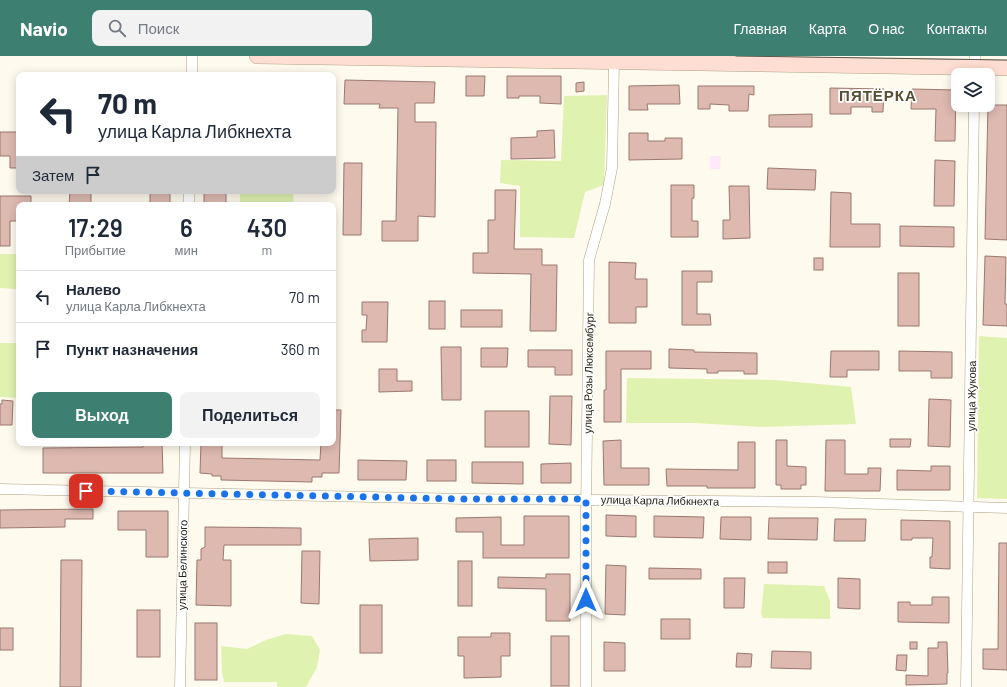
<!DOCTYPE html>
<html lang="ru">
<head>
<meta charset="utf-8">
<style>
	body { margin:0; font-family:Barlow,sans-serif; background:#f2f2f3; color:#1f2937; height:100vh; display:flex; flex-direction:column; font-size:15px; white-space:nowrap }
	* { box-sizing:border-box; margin:0 }
	p { font-size:13px; color:#747a83 }
	.icon { flex:none; width:22px; height:22px; fill:none; stroke:currentColor; stroke-width:2; stroke-linecap:round; stroke-linejoin:round }
	.map { position:relative; flex:1; overflow:hidden }
	.panel { position:absolute; left:16px; top:146px; width:320px; height:244px; display:flex; flex-direction:column; background:#fff; border-radius:8px; box-shadow:0 2px 10px #0003 }
	.panel>* { flex:none }
	.guide { position:absolute; left:16px; top:16px; width:320px; height:122px; border-radius:8px; box-shadow:0 2px 10px #0003; background:#fff; color:#1f2937; overflow:hidden }
	.fabs { position:absolute; left:951px; top:12px; display:grid; gap:8px }
	.fabs a { display:grid; place-items:center; width:44px; height:44px; border-radius:8px; background:#fff; box-shadow:0 2px 10px #0003; font-size:20px }
	.pin { position:absolute; display:grid; place-items:center; width:34px; height:34px; color:#fff; margin:-17px; border-radius:8px; box-shadow:0 2px 6px #0006 }
	.me { position:absolute; width:44px; margin:-22px; rotate:0deg; stroke-linejoin:round; filter:drop-shadow(0 0 3px #0008) }
	.turn { display:flex; align-items:center; gap:14px; height:84px; padding:0 16px; font-size:18px }
	.turn .icon { width:52px; height:52px; stroke-width:2.5 }
	.turn b { display:block; font-size:28px; line-height:34px }
	.then { display:flex; align-items:center; height:38px; padding:0 16px; background:#0003; gap:8px; font-size:15px }
	.eta { display:flex; justify-content:space-evenly; align-items:center; height:68px; text-align:center }
	.eta b { font-size:24px; font-weight:600; line-height:28px }
	.action { display:flex; gap:8px; margin-top:auto; padding:8px 16px }
	.action a { flex:1; height:46px; border-radius:8px; background:#3d7f71; color:#fff; font-size:16px; font-weight:600; line-height:46px; text-align:center }
	.action a+a { background:#f2f2f3; color:#1f2937 }
	ul { padding:0; list-style:none }
	li { display:flex; align-items:center; gap:12px; height:52px; padding:0 16px; border-top:1px solid #e0e1e3 }
	li div { flex:1 }
	li b { display:block; font-size:15px }
	li em { font-style:normal }
	header { display:flex; align-items:center; gap:24px; box-sizing:border-box; height:56px; padding:0 20px; background:#3d7f71; color:#fff }
	header strong { font-size:19px }
	nav { display:flex; gap:22px; margin-inline-start:auto; font-size:14px }
	.search { width:280px; height:36px; background:#f2f2f3; display:flex; align-items:center; gap:10px; box-sizing:border-box; padding:0 14px; border-radius:8px; color:#747a83; font-size:15px }
	.map>svg:first-child { display:block }
	.industrial { fill:#fde9fa }
	.green { fill:#e0f2b0 }
	.building { fill:#ddb9b0; stroke:#9a7870 }
	.lines { fill:none; stroke-linecap:round; stroke-linejoin:round }
	.street-casing { stroke:#aca283; stroke-width:11 }
	.secondary-casing { stroke:#aca283; stroke-width:16 }
	.street { stroke:#fff; stroke-width:10 }
	.secondary { stroke:#feddd3; stroke-width:15 }
	.tram { stroke:#5a5649; stroke-width:1 }
	.route { stroke:#1a73e8; stroke-width:7; stroke-dasharray:0 12.6 }
	.labels { text-anchor:middle; dominant-baseline:central; stroke-width:3.5; stroke-linejoin:round; paint-order:stroke }
	.street-label { font-size:11px; fill:#292518; stroke:#fff }
	.district-label { font-size:15px; font-weight:bold; letter-spacing:1px; fill:#564e32; stroke:#fff }
</style>
</head>
<body>
<header>
<strong>Navio</strong>
<div class="search"><svg class="icon" aria-label="search" viewBox="0 0 24 24"><circle cx="10" cy="10" r="6"/><path d="M15 15l6 6"/></svg>Поиск</div>
<nav><a>Главная</a><a>Карта</a><a>О нас</a><a>Контакты</a></nav>
</header>
<div class="map">
<svg width="1007" height="631" viewBox="0 0 1007 631">
	<rect width="100%" height="100%" fill="#fefaed"/>
	<polygon class="industrial" points="710,100 721,100 720,113 710,113"/>
	<g class="green">
		<polygon points="607,39 604,129 585,136 574,182 520,181 520,130 500,127 501,104 561,105 564,40"/>
		<polygon points="240,135 293,135 294,149 240,149"/>
		<polygon points="0,198 19,198 19,233 0,232"/>
		<polygon points="979,280 1007,282 1007,443 977,442"/>
		<polygon points="0,287 19,287 19,342 0,341"/>
		<polygon points="627,322 775,324 851,331 856,368 763,371 694,367 626,367"/>
		<polygon points="764,528 824,530 830,545 830,563 763,562 761,558"/>
		<polygon points="286,578 312,580 320,594 317,611 306,631 277,631 277,626 224,626 222,616 221,590 247,593 266,584"/>
	</g>
	<g class="building">
		<polygon points="466,20 485,20 484,40 466,40"/>
		<polygon points="507,20 561,20 561,48 540,47 540,40 519,40 519,42 507,42"/>
		<polygon points="345,24 435,26 434,47 415,47 415,66 436,66 435,161 418,160 418,185 382,185 382,165 396,165 398,52 379,52 380,48 344,48"/>
		<polygon points="584,26 584,35 576,36 576,27"/>
		<polygon points="679,29 680,48 647,48 648,54 629,54 629,30"/>
		<polygon points="698,30 754,30 754,39 749,38 748,55 729,55 729,49 710,48 710,53 698,53"/>
		<polygon points="830,32 884,33 883,56 872,56 872,51 851,51 851,58 830,58"/>
		<polygon points="912,33 956,34 955,85 935,85 936,53 911,53"/>
		<polygon points="988,49 1007,49 1007,184 985,183"/>
		<polygon points="812,58 812,71 769,71 769,59"/>
		<polygon points="554,74 555,102 511,103 511,82 537,81 537,75"/>
		<polygon points="0,76 19,76 19,112 10,112 10,100 0,100"/>
		<polygon points="629,77 648,77 648,85 665,85 665,82 682,82 682,103 629,104"/>
		<polygon points="935,104 955,105 954,150 934,150"/>
		<polygon points="344,107 362,107 361,179 343,179"/>
		<polygon points="768,112 816,114 815,134 767,133"/>
		<polygon points="671,129 694,129 694,142 692,142 692,165 698,165 698,181 671,181"/>
		<polygon points="729,130 749,130 750,182 723,183 723,164 730,164"/>
		<polygon points="495,134 516,134 514,193 542,193 542,209 557,209 556,275 530,275 531,218 473,217 473,197 488,197 488,164 495,164"/>
		<polygon points="70,135 91,135 91,149 69,149"/>
		<rect x="150" y="135" width="20" height="14"/>
		<rect x="204" y="136" width="22" height="13"/>
		<polygon points="831,136 851,137 851,168 880,168 880,191 830,191"/>
		<polygon points="0,140 31,140 31,149 19,149 19,165 10,165 10,190 0,190"/>
		<polygon points="900,170 954,171 954,191 900,190"/>
		<polygon points="985,200 1006,201 1005,248 1007,248 1007,270 983,269"/>
		<rect x="814" y="202" width="9" height="12"/>
		<polygon points="609,206 636,207 635,223 647,223 647,251 636,251 636,267 609,267"/>
		<polygon points="682,215 712,215 712,226 697,226 697,258 710,258 711,269 682,269"/>
		<rect x="898" y="217" width="21" height="53"/>
		<rect x="429" y="245" width="16" height="28"/>
		<polygon points="362,246 388,246 387,286 362,286 362,274 366,274 367,259 362,259"/>
		<rect x="461" y="254" width="41" height="17"/>
		<polygon points="441,291 461,291 461,344 442,344"/>
		<polygon points="481,292 508,292 507,311 481,311"/>
		<polygon points="669,293 694,294 694,296 757,297 757,318 744,318 744,315 718,315 718,317 707,317 707,313 669,312"/>
		<polygon points="528,294 572,294 572,319 555,319 555,311 528,311"/>
		<polygon points="606,295 651,295 651,313 621,313 621,366 604,366 604,334 606,334"/>
		<polygon points="831,295 879,295 879,314 847,314 847,321 830,321"/>
		<polygon points="899,295 952,296 952,322 931,322 931,315 899,315"/>
		<polygon points="379,313 397,313 397,325 412,325 412,335 379,336"/>
		<polygon points="550,340 572,340 571,389 549,388"/>
		<polygon points="929,343 951,344 950,391 928,390"/>
		<polygon points="2,344 13,345 12,369 0,369 0,348 2,348"/>
		<polygon points="333,354 341,354 339,417 322,417 322,421 312,421 312,426 221,424 221,420 212,420 212,418 200,417 201,387 222,387 222,402 320,404 321,387 333,387"/>
		<rect x="485" y="355" width="44" height="36"/>
		<polygon points="890,383 911,383 910,391 890,391"/>
		<polygon points="621,384 621,412 649,412 649,429 604,429 603,385"/>
		<polygon points="776,384 787,384 787,410 806,411 806,429 801,429 801,433 781,433 781,429 776,429"/>
		<polygon points="826,384 845,384 845,418 868,418 868,412 881,412 880,435 825,435"/>
		<polygon points="738,386 755,386 755,432 707,432 707,430 667,430 666,413 738,414"/>
		<polygon points="143,387 162,387 163,417 43,417 43,392 143,391"/>
		<polygon points="358,404 407,405 406,424 358,424"/>
		<rect x="427" y="404" width="29" height="21"/>
		<polygon points="472,406 523,406 523,428 472,427"/>
		<polygon points="571,407 571,427 541,427 541,408"/>
		<polygon points="931,410 950,410 950,434 897,434 897,414 931,415"/>
		<polygon points="93,453 93,463 65,463 65,471 0,472 0,454"/>
		<polygon points="118,455 168,455 168,501 146,501 146,474 118,474"/>
		<polygon points="606,459 636,460 636,481 606,480"/>
		<polygon points="524,460 569,460 569,502 483,502 483,476 456,476 456,462 501,461 501,489 524,489"/>
		<polygon points="654,460 704,461 703,482 654,481"/>
		<polygon points="721,461 751,461 751,484 720,483"/>
		<polygon points="769,462 818,462 817,484 768,483"/>
		<polygon points="835,463 866,463 865,485 834,485"/>
		<polygon points="901,464 950,465 950,513 930,512 930,501 932,501 933,482 912,482 912,484 901,484"/>
		<polygon points="205,471 301,472 301,489 224,489 223,504 231,504 231,550 196,549 197,504 201,504 201,493 205,491"/>
		<polygon points="418,482 418,504 370,505 369,483"/>
		<polygon points="999,487 1007,487 1007,614 983,613 983,593 998,593"/>
		<polygon points="302,495 320,495 319,548 301,547"/>
		<polygon points="61,504 82,504 81,631 60,631"/>
		<rect x="458" y="505" width="14" height="45"/>
		<rect x="768" y="506" width="19" height="11"/>
		<polygon points="606,509 626,510 625,559 605,558"/>
		<polygon points="649,512 701,513 701,523 649,523"/>
		<polygon points="546,518 570,518 570,565 546,565 546,533 498,532 498,521 546,522"/>
		<polygon points="724,522 745,522 744,552 724,552"/>
		<polygon points="838,522 860,523 860,553 838,552"/>
		<polygon points="932,541 949,541 949,567 898,566 898,546 910,546 910,549 932,549"/>
		<rect x="360" y="549" width="22" height="48"/>
		<rect x="137" y="554" width="23" height="47"/>
		<rect x="661" y="563" width="29" height="20"/>
		<rect x="195" y="567" width="22" height="57"/>
		<rect x="0" y="572" width="13" height="22"/>
		<polygon points="491,577 510,577 510,600 501,600 501,621 464,622 464,600 458,600 458,581 491,581"/>
		<rect x="551" y="580" width="18" height="50"/>
		<polygon points="604,586 625,587 625,615 604,615"/>
		<rect x="910" y="586" width="7" height="7"/>
		<polygon points="938,586 947,586 948,617 947,617 947,628 906,629 906,619 928,620 928,592 938,592"/>
		<polygon points="772,595 811,596 811,613 771,612"/>
		<polygon points="737,597 752,598 751,611 736,611"/>
		<polygon points="897,599 907,599 906,615 896,614"/>
	</g>
	<g class="lines">
		<defs>
			<g id="street">
				<polyline points="192,19 192,0"/>
				<polyline points="975,19 975,0"/>
				<polyline points="189,149 189,135"/>
				<polyline points="0,433 465,443 815,446 1007,452"/>
				<polyline points="180,631 185,387"/>
				<polyline points="586,631 586,458 589,204 605,148 612,112 614,6"/>
				<polyline points="966,631 974,49"/>
			</g>
			<polyline id="secondary" points="257,0 1007,12"/>
		</defs>
		<use href="#street" class="street-casing"/>
		<use href="#secondary" class="secondary-casing"/>
		<use href="#street" class="street"/>
		<use href="#secondary" class="secondary"/>
		<polyline class="tram" points="736,0 1007,4"/>
	</g>
	<g class="lines">
		<polyline class="route" points="86,435 465,443 586,443 586,544"/>
	</g>
	<g class="labels">
		<g class="street-label">
			<text transform="translate(588 317) rotate(-89)">улица Розы Люксембург</text>
			<text transform="translate(971 340) rotate(-89)">улица Жукова</text>
			<text transform="translate(660 444) rotate(1)">улица Карла Либкнехта</text>
			<text transform="translate(182 509) rotate(-89)">улица Белинского</text>
		</g>
		<g class="district-label">
			<text x="878" y="39">ПЯТЁРКА</text>
		</g>
	</g>
</svg>
<div class="fabs">
<a><svg class="icon" aria-label="layers" viewBox="0 0 24 24"><path d="M12 4l9 5-9 5-9-5zM3 14l9 5 9-5"/></svg></a>
</div>
<div class="pin" style="left:86px;top:435px;background:#d93025"><svg class="icon" aria-label="arrive" viewBox="0 0 24 24"><path d="M6 21V4h12l-3 4 3 4H6"/></svg></div>
<svg class="me" style="left:586px;top:544px" viewBox="-20 -20 40 40"><path d="M0-17L14 15 0 8-14 15z" fill="#1a73e8" stroke="#fff" stroke-width="4"/></svg>
<div class="guide">
<div class="turn"><svg class="icon" aria-label="left" viewBox="0 0 24 24"><path d="M17 20v-9H6M10 6l-5 5 5 5"/></svg><div><b>70 m</b>улица Карла Либкнехта</div></div>
<div class="then">Затем<svg class="icon" aria-label="arrive" viewBox="0 0 24 24"><path d="M6 21V4h12l-3 4 3 4H6"/></svg></div>
</div>
<section class="panel">
<div class="eta">
<div><b>17:29</b><p>Прибытие</p></div>
<div><b>6</b><p>мин</p></div>
<div><b>430</b><p>m</p></div>
</div>
<ul>
<li><svg class="icon" aria-label="left" viewBox="0 0 24 24"><path d="M17 20v-9H6M10 6l-5 5 5 5"/></svg><div><b>Налево</b><p>улица Карла Либкнехта</p></div><em>70 m</em></li>
<li><svg class="icon" aria-label="arrive" viewBox="0 0 24 24"><path d="M6 21V4h12l-3 4 3 4H6"/></svg><div><b>Пункт назначения</b></div><em>360 m</em></li>
</ul>
<div class="action"><a>Выход</a><a>Поделиться</a></div>
</section>
</div>
</body>
</html>
